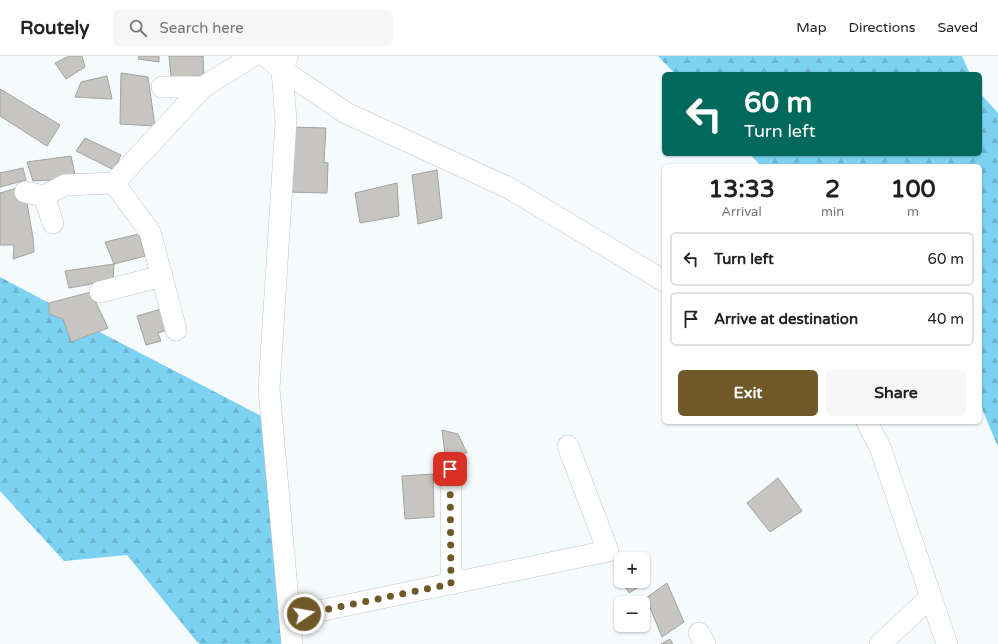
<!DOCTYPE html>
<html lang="en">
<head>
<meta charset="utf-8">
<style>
	body { margin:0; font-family:"Varela Round",sans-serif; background:#f6f6f6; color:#222; height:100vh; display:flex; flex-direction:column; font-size:15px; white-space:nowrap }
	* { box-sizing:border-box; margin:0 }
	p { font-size:13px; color:#767676 }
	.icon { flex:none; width:22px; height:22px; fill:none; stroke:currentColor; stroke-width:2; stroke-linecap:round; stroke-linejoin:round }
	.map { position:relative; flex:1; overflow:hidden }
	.details { position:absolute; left:662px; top:108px; width:320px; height:260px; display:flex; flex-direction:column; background:#fff; border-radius:6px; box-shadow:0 1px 3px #0004 }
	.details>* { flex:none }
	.banner { position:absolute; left:662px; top:16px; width:320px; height:84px; border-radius:6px; box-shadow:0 1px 3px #0004; background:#00695c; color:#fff; overflow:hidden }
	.buttons { position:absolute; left:614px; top:496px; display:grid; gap:8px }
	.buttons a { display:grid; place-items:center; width:36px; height:36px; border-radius:6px; background:#fff; box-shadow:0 1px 3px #0004; font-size:20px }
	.pin { position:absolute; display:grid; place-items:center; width:34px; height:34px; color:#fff; margin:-17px; border-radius:8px; box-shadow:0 2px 6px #0006 }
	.me { position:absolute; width:44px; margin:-22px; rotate:78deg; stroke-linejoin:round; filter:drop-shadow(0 0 3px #0008) }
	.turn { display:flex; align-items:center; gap:14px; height:84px; padding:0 16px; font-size:18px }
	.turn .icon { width:52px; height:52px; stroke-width:2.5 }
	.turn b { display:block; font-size:28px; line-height:34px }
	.eta { display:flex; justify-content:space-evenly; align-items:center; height:68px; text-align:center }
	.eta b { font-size:24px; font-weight:700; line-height:28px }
	.action { display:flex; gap:8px; margin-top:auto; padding:8px 16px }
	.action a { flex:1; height:46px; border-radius:6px; background:#705929; color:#fff; font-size:16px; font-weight:700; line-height:46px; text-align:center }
	.action a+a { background:#f6f6f6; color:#222 }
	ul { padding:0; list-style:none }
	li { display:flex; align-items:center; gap:12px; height:54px; margin:0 8px 6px; padding:0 8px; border:2px solid #e0e0e0; border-radius:6px }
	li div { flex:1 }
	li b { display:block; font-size:15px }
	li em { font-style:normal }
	header { display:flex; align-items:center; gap:24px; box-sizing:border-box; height:56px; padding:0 20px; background:#fff; border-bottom:1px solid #e0e0e0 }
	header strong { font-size:19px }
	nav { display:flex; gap:22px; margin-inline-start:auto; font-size:14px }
	.search { width:280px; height:36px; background:#f6f6f6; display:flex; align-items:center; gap:10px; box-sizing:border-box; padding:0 14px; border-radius:6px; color:#767676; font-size:15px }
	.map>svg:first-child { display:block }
	.forest { fill:url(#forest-firs) }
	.building { fill:#c7c5c1; stroke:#a4a29e }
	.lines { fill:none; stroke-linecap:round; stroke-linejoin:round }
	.minor-casing { stroke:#c0c5c7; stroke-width:22 }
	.minor { stroke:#fff; stroke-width:21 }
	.route { stroke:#705929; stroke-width:7; stroke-dasharray:0 12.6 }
</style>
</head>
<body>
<header>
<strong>Routely</strong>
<div class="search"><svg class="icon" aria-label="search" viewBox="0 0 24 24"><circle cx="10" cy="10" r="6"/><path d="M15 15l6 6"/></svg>Search here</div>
<nav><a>Map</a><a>Directions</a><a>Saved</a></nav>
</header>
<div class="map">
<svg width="998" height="588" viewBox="0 0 998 588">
	<defs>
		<pattern id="forest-firs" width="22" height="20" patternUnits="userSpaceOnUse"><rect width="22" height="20" fill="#7dd2f2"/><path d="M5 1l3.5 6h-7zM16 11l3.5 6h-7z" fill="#6cb4d0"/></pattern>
	</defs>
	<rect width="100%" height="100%" fill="#f5fafc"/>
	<g class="forest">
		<polygon points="658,0 962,0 970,18 675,18"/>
		<polygon points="980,37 998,57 998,391 980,348 980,110 761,110 750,98 980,98"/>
		<polygon points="0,221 49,247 92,272 263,361 283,588 200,588 197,586 127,499 64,505 0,435"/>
	</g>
	<g class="building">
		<polygon points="69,0 82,0 85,11 66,23 55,7"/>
		<polygon points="139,0 159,0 159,6 138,3"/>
		<polygon points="169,0 203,0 204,20 171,21"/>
		<polygon points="121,17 148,21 155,70 120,68"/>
		<polygon points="107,20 112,43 75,41 81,26"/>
		<polygon points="0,33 60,69 47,90 0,60"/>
		<polygon points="288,71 326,72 324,106 328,107 327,137 286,136"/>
		<polygon points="85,82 121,99 114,114 76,95"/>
		<polygon points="71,100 76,123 33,125 27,106"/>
		<polygon points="23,112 26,124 0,131 0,117"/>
		<polygon points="437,114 442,162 418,168 412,119"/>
		<polygon points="397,127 399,160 360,167 355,137"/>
		<polygon points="24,130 33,182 34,196 13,203 14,189 0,189 0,137"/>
		<polygon points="139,178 145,200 114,208 105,186"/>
		<polygon points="114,208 113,224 69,232 65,215"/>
		<polygon points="91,236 108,272 71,286 63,263 49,258 49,247"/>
		<polygon points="161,253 167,274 158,277 161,285 146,289 137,260"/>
		<polygon points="442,374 458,378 467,397 445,399"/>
		<polygon points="433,418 434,461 405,463 402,420"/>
		<polygon points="778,422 802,455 770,476 747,447"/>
		<polygon points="621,512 621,524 615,515"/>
		<polygon points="643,514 649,525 629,537 622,525 643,525"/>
		<polygon points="667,527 684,566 662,581 646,542"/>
		<polygon points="670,583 673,588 661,588"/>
	</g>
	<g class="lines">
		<defs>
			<g id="minor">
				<polyline points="266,0 282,14 346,57 509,132 664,225"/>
				<polyline points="288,0 282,14 286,65 269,333 292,588"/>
				<polyline points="162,31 203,31"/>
				<polyline points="114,127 150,176 176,274"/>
				<polyline points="25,136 44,140 53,167"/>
				<polyline points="44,140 65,129 114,127 203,31 253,0"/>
				<polyline points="100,236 162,220"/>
				<polyline points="867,366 880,391 947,588"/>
				<polyline points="451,413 451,528"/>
				<polyline points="290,561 608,495 568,390"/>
				<polyline points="699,577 705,588"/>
				<polyline points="880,588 931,541"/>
			</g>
		</defs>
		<use href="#minor" class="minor-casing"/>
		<use href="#minor" class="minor"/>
	</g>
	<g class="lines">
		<polyline class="route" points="304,558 451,528 450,413"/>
	</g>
</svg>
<div class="buttons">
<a>+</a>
<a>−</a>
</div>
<div class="pin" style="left:450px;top:413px;background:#d93025"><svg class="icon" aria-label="arrive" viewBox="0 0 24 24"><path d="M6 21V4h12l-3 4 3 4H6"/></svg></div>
<svg class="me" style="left:304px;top:558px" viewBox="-20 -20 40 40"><circle r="17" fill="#705929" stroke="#fff" stroke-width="3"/><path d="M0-11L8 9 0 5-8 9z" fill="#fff"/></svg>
<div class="banner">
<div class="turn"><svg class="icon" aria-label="left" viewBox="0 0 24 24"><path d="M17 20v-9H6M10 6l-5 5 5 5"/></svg><div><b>60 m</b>Turn left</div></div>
</div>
<section class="details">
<div class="eta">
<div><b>13:33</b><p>Arrival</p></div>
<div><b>2</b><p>min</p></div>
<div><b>100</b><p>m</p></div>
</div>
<ul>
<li><svg class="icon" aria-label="left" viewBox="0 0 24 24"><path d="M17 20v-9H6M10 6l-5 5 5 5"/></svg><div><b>Turn left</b></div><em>60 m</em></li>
<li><svg class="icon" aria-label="arrive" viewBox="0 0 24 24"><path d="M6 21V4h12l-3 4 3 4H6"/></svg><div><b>Arrive at destination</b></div><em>40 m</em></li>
</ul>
<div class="action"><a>Exit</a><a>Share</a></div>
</section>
</div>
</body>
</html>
